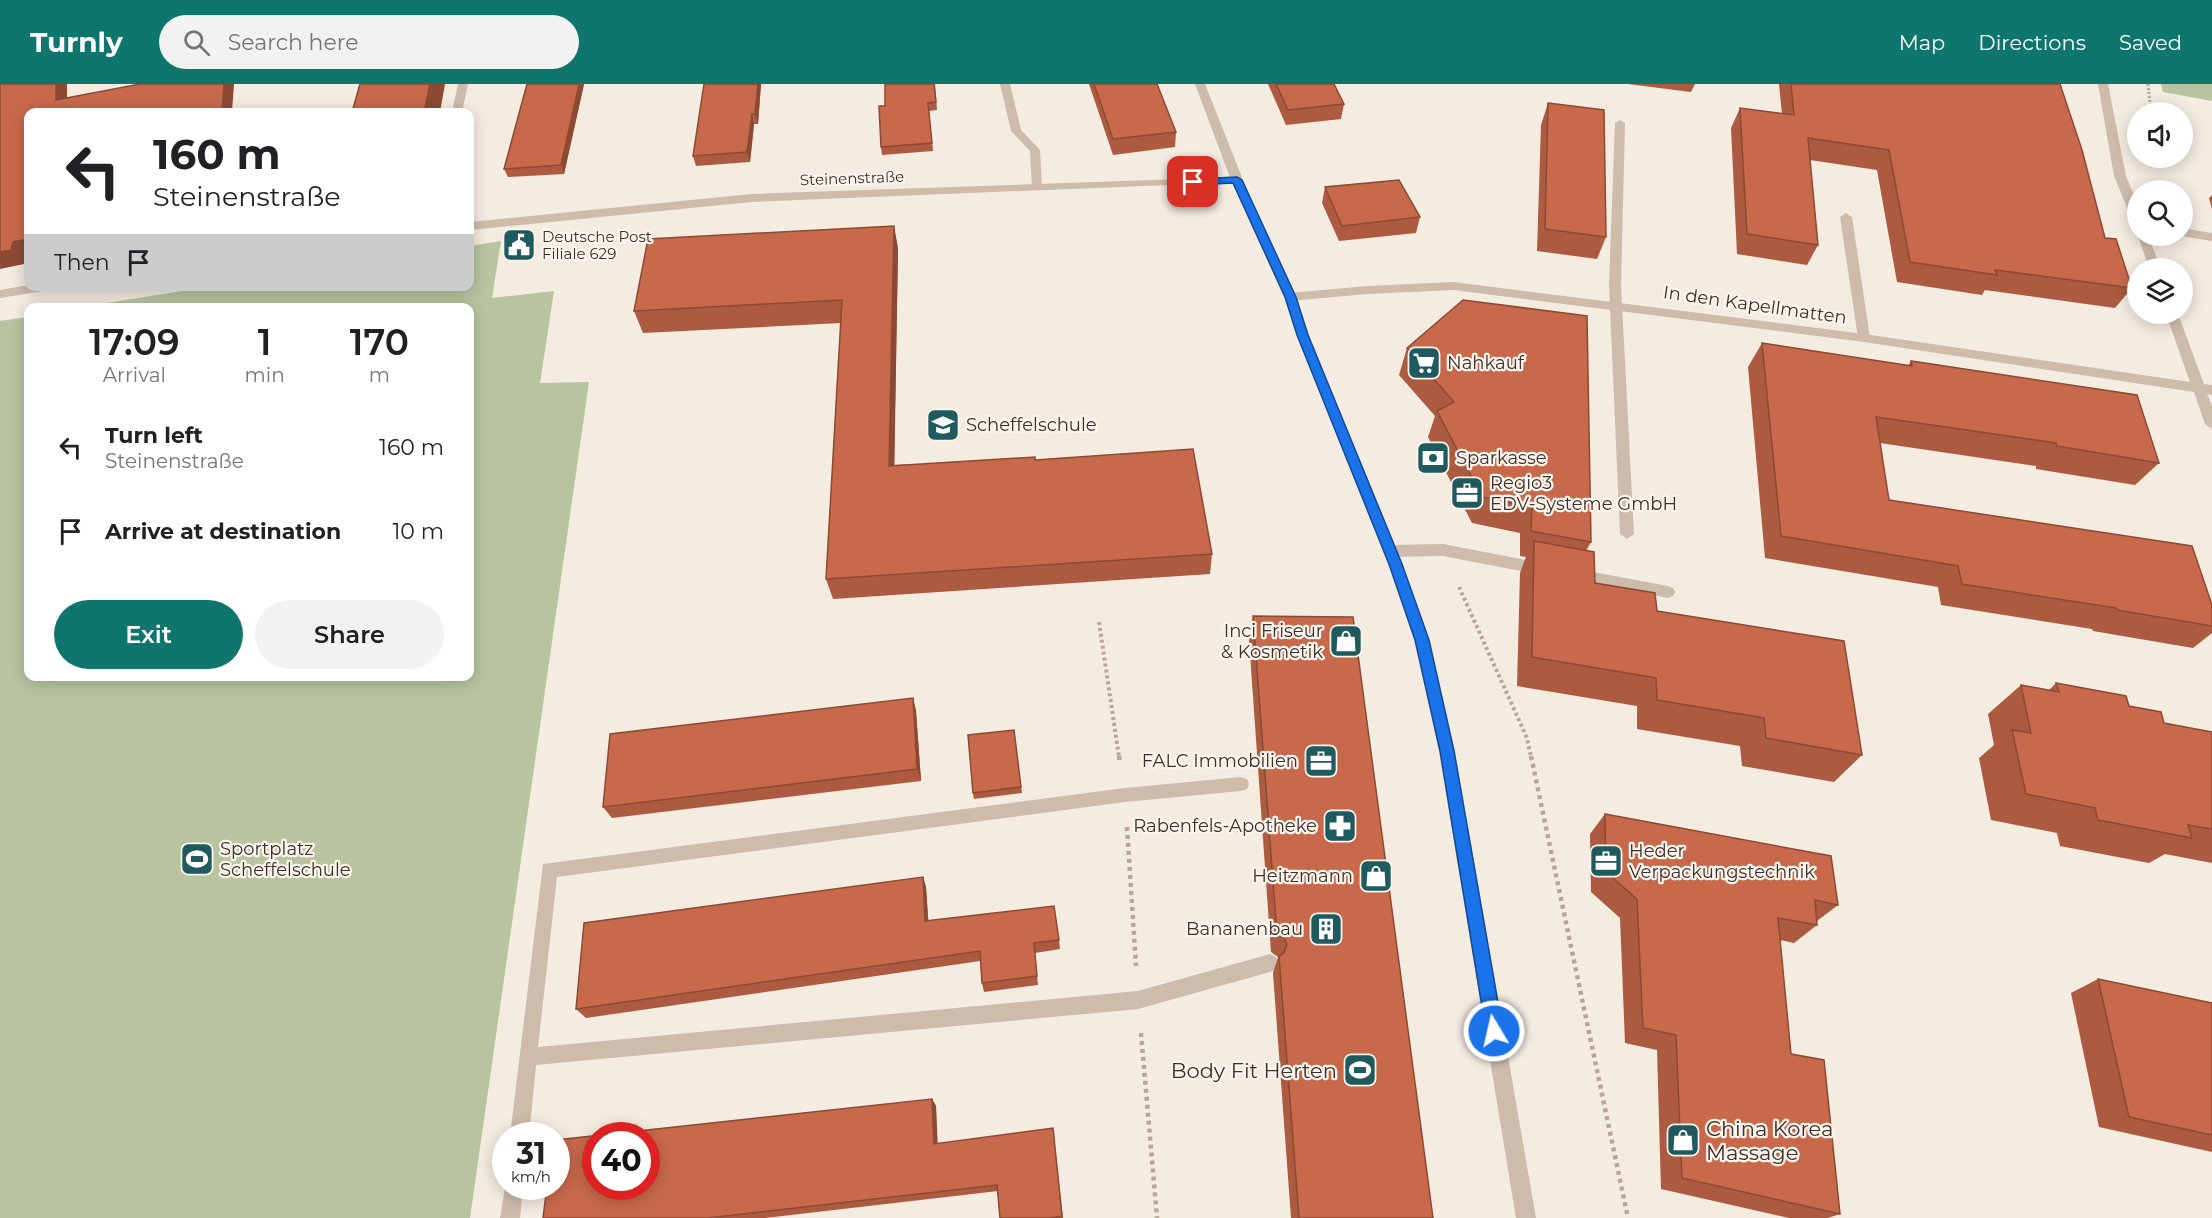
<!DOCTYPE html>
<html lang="en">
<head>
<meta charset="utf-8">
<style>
	body { margin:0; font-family:Montserrat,sans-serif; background:#f2f2f2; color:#202124; height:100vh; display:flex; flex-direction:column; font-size:22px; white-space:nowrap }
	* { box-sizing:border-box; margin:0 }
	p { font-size:20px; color:#757577 }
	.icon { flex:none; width:33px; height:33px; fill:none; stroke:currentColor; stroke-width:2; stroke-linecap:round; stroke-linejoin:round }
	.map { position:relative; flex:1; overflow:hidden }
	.side { position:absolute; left:24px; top:219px; width:450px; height:378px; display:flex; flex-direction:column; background:#fff; border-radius:12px; box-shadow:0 3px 15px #0003 }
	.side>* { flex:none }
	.guide { position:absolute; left:24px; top:24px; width:450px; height:183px; border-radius:12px; box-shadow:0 3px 15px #0003; background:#fff; color:#202124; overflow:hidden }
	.controls { position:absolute; left:2127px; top:18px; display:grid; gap:12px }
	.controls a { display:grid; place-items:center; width:66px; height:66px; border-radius:50%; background:#fff; box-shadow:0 3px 15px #0003; font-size:30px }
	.speed { position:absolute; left:492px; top:1038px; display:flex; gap:12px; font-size:30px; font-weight:700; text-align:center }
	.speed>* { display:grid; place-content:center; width:78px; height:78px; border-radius:50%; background:#fff; box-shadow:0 3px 15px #0003; line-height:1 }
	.speed small { font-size:15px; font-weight:400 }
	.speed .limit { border:9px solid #d22; background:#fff; color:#111 }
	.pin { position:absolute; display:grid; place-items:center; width:51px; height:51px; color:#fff; margin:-26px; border-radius:12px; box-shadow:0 3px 9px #0006 }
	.me { position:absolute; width:66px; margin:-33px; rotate:351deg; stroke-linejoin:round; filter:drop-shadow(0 0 4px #0008) }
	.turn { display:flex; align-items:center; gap:21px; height:126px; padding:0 30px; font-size:27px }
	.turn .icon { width:78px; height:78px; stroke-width:2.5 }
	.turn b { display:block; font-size:42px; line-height:51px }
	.then { display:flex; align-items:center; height:57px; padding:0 30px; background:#0003; gap:12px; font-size:22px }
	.eta { display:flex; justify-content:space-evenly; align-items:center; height:102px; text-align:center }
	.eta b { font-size:36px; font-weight:600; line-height:42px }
	.button { display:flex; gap:12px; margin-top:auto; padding:12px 30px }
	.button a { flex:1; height:69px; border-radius:36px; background:#0f766e; color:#fff; font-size:24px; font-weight:600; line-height:69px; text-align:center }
	.button a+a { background:#f2f2f2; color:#202124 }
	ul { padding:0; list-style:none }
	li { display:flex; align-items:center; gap:18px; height:84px; padding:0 30px }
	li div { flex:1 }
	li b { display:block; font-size:22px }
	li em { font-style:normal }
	header { display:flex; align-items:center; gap:36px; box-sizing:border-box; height:84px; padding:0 30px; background:#0f766e; color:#fff }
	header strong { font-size:28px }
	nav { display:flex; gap:33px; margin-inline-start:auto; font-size:21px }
	.search { width:420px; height:54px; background:#f2f2f2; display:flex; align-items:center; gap:15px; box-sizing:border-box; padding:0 21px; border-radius:33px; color:#757577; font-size:22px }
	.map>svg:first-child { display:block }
	.green { fill:#b8c4a0 }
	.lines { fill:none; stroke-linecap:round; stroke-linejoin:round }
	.path-far2 { stroke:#b9a596; stroke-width:3; stroke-dasharray:2 2; stroke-linecap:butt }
	.path-far1 { stroke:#b9a596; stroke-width:4; stroke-dasharray:3 3; stroke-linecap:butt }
	.path { stroke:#b9a596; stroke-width:4.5; stroke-dasharray:4 4; stroke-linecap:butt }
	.service { fill:#cdbbac; fill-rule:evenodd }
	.minor { fill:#cdbbac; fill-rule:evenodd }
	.tertiary { fill:#cdbbac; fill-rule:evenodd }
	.wall { fill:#ac5a40 }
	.shaded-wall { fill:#8c4a34 }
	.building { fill:#c8694b; stroke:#8c4a34; stroke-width:1.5; fill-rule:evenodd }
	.route { fill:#1a73e8; stroke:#114b97; stroke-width:1.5 }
	.labels { text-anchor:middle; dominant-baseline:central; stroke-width:4.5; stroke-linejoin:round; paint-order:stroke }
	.far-street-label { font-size:15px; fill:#3b302b; stroke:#fbf5ee }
	.far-poi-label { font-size:15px; fill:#3b302b; stroke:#fbf5ee; text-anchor:start }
	.street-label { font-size:18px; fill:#3b302b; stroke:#fbf5ee }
	.poi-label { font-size:18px; fill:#3b302b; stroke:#fbf5ee; text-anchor:start }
	.near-poi-label { font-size:21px; fill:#3b302b; stroke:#fbf5ee; text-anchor:end }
</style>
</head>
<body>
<header>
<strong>Turnly</strong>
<div class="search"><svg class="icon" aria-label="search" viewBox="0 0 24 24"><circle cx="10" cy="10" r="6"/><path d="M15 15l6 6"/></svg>Search here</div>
<nav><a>Map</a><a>Directions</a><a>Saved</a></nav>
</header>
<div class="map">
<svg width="2212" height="1134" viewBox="0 0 2212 1134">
	<rect width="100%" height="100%" fill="#f4ebe1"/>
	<g class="green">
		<polygon points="2161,0 2212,0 2212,17 2163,8"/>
		<polygon points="501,157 492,214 554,207 540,299 589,298 470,1134 0,1134 0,237 28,233 28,592 470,592 470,224 82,223 207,203 470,202 470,162"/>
	</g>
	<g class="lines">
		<g class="path-far2">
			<polyline points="2148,0 2151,28"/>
			<polyline points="2150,82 2154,81 2153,74"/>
		</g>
		<g class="path-far1">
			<polyline points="1459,503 1527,654 1531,673"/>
			<polyline points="1099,538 1119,673"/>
		</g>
		<g class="path">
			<polyline points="1119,672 1120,679"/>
			<polyline points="1531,672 1628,1134"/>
			<polyline points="1127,743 1136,882"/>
			<polyline points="1141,949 1157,1134"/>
		</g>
		<g class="service">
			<polygon points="458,0 468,0 462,28 452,28"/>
			<polygon points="1000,0 1010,0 1021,46 1040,66 1042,105 1038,106 1032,103 1030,67 1011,47"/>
			<polygon points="1620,36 1625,39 1621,201 1634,450 1627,455 1620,450 1609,201 1615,39"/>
			<polygon points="1846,129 1852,133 1870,254 1864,258 1858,254 1840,133"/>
			<polygon points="2182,144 2212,149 2212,157 2181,152"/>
			<polygon points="1443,460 1541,479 1546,481 1548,485 1546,489 1541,491 1443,472 1390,473 1385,471 1383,467 1385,463 1390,461"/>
			<polygon points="1577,485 1668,502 1673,504 1675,508 1673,512 1668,514 1577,497 1572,495 1570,491 1572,487"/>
		</g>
		<g class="minor">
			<polygon points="2098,0 2108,0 2126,92 2138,121 2138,139 2132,136 2114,92"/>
			<polygon points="1237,93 1241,94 1241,98 751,118 470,146 470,138 751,110"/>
			<polygon points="2138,152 2148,152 2161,184 2149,184"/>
			<polygon points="1454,198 1864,250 2190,298 2166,230 2178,230 2204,300 2212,301 2212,311 2207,310 2212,322 2212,345 2205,340 2194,308 1864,258 1454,206 1367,210 1290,217 1284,213 1290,209 1367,202"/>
			<polygon points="28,201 55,202 49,206 0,214 0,206"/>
			<polygon points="1241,693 1247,695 1249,700 1247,705 1241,707 1125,718 557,793 538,963 1138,907 1270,870 1276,873 1279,879 1276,885 1270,888 1138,925 536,981 529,1052 510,1052 543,780 1125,704"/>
			<polygon points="506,1097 506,1102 523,1102 520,1134 500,1134"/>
		</g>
		<polygon class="tertiary" points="1195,0 1205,0 1243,96 1296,213 1309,251 1402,480 1429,557 1455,667 1536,1134 1516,1134 1439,667 1415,557 1388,480 1297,251 1284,213 1231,96"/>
	</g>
	<g class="wall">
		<polygon points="527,0 584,0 564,90 508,93 504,85"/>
		<polygon points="704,0 761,0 758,40 754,40 750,78 696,82 693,72"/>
		<polygon points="935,0 937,26 929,27 933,67 882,71 881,63 885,22"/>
		<polygon points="1089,0 1157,0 1176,48 1175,63 1113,71"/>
		<polygon points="1268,0 1334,0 1344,20 1341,35 1286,41"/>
		<polygon points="1628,0 1695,0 1691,8"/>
		<polygon points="1779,0 2060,0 2105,154 2132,204 2115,224 1985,206 1982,211 1897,198 1877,86 1810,76 1818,161 1807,181 1737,170 1731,44 1740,24 1782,30"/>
		<polygon points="1548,19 1606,153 1597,175 1537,167 1541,41"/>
		<polygon points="1325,103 1420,133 1416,149 1339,157 1322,119"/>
		<polygon points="2212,111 2212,125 2209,114"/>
		<polygon points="894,142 898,165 894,381 1035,376 1212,470 1210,490 833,515 826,495 841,239 643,249 634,227"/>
		<polygon points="1762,259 1908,282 1911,277 2159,379 2135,401 2036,385 2036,382 1880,359 1889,416 2212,521 2212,549 2193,564 2093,547 2092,545 1941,521 1938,503 1765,474 1748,283"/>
		<polygon points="1407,264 1591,458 1586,467 1595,499 1657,527 1862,671 1834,698 1742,682 1740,662 1637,645 1637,622 1517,602 1520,489 1526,473 1520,472 1520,449 1472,439 1428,353 1435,332 1399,291"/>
		<polygon points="1253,532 1433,1134 1291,1134 1273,889 1278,873 1271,868 1249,556"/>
		<polygon points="2056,599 2129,622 2164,639 2212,648 2212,779 2165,770 2149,779 2060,762 2057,749 1991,736 1979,674 1994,661 1988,630 2021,601 2049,606"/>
		<polygon points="913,614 916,627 921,697 612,734 603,723"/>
		<polygon points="1014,646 1022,709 974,715 973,709"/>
		<polygon points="1605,730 1838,821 1817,837 1817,841 1794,859 1780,856 1791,970 1840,1130 1828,1134 1789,1134 1661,1105 1657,966 1625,959 1620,834 1591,808 1590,750"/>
		<polygon points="923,793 926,803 928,836 1059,856 1060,865 1035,869 1038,901 984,908 982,899 980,877 586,934 576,925"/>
		<polygon points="2098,895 2212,919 2212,1068 2099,1043 2071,909"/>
		<polygon points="932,1015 936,1022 937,1060 1053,1044 1063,1134 1000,1134 998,1107 765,1134 543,1134"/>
	</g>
	<g class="shaded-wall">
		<polygon points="56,0 67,0 67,28 56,16"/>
		<polygon points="224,0 234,0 232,28 222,28"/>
		<polygon points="430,0 445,0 440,28 424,28"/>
		<polygon points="579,0 584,0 564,90 561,81"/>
		<polygon points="758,0 761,0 758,40 755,30"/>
		<polygon points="752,30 754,40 750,78 747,68"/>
		<polygon points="894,142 898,165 894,403 889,382"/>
		<polygon points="28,155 28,172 25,172 24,180 0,185 0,168 13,158"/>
		<polygon points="913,614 916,627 921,697 917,685"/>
		<polygon points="923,793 926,803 929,846 925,837"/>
		<polygon points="932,1015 936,1022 938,1067 934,1060"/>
	</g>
	<g class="building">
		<polygon points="0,0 56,0 56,16 140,0 224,0 222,28 28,28 28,155 13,158 11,166 0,168"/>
		<polygon points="360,0 430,0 424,28 352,28"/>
		<polygon points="527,0 579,0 561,81 504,85"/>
		<polygon points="704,0 758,0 755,30 752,30 747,68 693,72"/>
		<polygon points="885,0 934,0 936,18 928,19 932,59 881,63 879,22 885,22"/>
		<polygon points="1094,0 1157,0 1176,48 1113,55"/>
		<polygon points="1276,0 1334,0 1344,20 1288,26"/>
		<polygon points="1791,0 2060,0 2082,66 2105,154 2116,155 2132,204 1995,186 1997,191 1910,178 1889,66 1808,54 1818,161 1747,150 1740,24 1794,31"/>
		<polygon points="1548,19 1604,26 1606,153 1545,145"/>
		<polygon points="1399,96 1420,133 1342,142 1325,103"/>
		<polygon points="894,142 889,382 1035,373 1035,376 1193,365 1212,470 826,495 842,216 634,227 648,155"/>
		<polygon points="1463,216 1587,232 1591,458 1531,447 1532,423 1482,413 1437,327 1454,318 1407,264"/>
		<polygon points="1762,259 1912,282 1911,277 2137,311 2159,379 2057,362 2056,359 1876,333 1889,416 2192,462 2212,521 2212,542 2117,526 2116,524 1962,500 1958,482 1781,452"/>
		<polygon points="1534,457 1594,468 1595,499 1655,509 1657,527 1844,557 1862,671 1766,654 1764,634 1657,616 1656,594 1532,573"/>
		<polygon points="1253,532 1353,533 1433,1134 1299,1134 1279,872 1284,869 1287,860 1284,854 1277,850"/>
		<polygon points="2056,599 2126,612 2129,622 2161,628 2164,639 2212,648 2212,745 2188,741 2192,754 2098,736 2095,724 2026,710 2012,646 2031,649 2021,601 2059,608"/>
		<polygon points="913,614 917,685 603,723 610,650"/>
		<polygon points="1014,646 1021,703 973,709 968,651"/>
		<polygon points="1605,730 1831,772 1838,821 1815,816 1817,841 1778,834 1791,970 1824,976 1840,1130 1682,1094 1676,951 1643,944 1637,815 1606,788"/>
		<polygon points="923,793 925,837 1054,822 1059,856 1034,859 1037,892 982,899 980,867 576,925 584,839"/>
		<polygon points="2098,895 2212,919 2212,1051 2129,1033"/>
		<path d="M932,1015L934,1060L1053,1044L1062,1132L1050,1134H1000L997,1101L708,1134H543L547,1102H556V1056ZM596,1052H646V1102H596Z"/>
	</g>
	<polygon class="route" points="1237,93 1242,96 1296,213 1308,251 1402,480 1429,556 1454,667 1503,947 1500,953 1494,955 1489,953 1486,947 1440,667 1415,556 1389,480 1297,251 1285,213 1233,99 1193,101 1188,98 1193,95"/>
	<defs>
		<symbol id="civic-square" viewBox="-11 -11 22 22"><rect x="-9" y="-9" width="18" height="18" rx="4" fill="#1f5a5e" stroke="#fbf5ee"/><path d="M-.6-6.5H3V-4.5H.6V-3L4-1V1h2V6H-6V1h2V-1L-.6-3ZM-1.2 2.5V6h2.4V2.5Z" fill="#fff"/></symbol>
		<symbol id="supermarket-square" viewBox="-11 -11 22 22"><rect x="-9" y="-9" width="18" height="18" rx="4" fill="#1f5a5e" stroke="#fbf5ee"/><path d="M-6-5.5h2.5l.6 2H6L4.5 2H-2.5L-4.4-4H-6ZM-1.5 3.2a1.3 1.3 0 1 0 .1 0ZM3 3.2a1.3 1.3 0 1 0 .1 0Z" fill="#fff"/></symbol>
		<symbol id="school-square" viewBox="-11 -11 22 22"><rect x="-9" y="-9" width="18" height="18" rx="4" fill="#1f5a5e" stroke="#fbf5ee"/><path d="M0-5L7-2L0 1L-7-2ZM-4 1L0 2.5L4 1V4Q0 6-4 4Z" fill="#fff"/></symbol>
		<symbol id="bank-square" viewBox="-11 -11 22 22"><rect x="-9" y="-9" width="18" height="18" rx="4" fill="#1f5a5e" stroke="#fbf5ee"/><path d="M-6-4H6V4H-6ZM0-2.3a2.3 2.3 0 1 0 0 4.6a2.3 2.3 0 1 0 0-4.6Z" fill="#fff"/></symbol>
		<symbol id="office-square" viewBox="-11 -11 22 22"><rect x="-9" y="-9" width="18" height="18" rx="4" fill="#1f5a5e" stroke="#fbf5ee"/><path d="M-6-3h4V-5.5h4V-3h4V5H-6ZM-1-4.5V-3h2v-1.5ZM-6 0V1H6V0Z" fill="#fff"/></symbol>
		<symbol id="shop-square" viewBox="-11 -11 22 22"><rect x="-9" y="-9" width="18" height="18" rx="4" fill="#1f5a5e" stroke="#fbf5ee"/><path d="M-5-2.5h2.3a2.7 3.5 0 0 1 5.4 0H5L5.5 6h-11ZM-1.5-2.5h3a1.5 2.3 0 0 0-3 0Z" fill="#fff"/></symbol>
		<symbol id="pharmacy-square" viewBox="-11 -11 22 22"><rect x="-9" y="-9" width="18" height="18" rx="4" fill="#1f5a5e" stroke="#fbf5ee"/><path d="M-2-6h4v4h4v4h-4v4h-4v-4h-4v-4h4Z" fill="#fff"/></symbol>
		<symbol id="stadium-square" viewBox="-11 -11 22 22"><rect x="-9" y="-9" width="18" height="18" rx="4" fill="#1f5a5e" stroke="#fbf5ee"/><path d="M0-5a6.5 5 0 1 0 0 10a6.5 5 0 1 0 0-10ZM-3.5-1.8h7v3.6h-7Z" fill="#fff"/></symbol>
		<symbol id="building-square" viewBox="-11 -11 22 22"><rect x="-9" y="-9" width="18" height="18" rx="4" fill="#1f5a5e" stroke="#fbf5ee"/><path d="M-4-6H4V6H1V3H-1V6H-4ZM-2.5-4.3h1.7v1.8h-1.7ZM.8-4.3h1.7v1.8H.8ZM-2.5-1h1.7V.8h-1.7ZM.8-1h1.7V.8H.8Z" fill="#fff"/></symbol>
	</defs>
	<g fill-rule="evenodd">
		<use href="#civic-square" x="500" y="142" width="38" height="38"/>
		<use href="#supermarket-square" x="1405" y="260" width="38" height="38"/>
		<use href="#school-square" x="924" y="322" width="38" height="38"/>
		<use href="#bank-square" x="1414" y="355" width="38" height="38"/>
		<use href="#office-square" x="1448" y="390" width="38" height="38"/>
		<use href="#shop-square" x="1327" y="538" width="38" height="38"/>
		<use href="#office-square" x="1302" y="658" width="38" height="38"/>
		<use href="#pharmacy-square" x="1321" y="723" width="38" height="38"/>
		<use href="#stadium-square" x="178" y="756" width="38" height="38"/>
		<use href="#office-square" x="1587" y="758" width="38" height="38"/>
		<use href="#shop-square" x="1357" y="773" width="38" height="38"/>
		<use href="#building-square" x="1307" y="826" width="38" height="38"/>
		<use href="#stadium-square" x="1341" y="967" width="38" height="38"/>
		<use href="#shop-square" x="1664" y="1037" width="38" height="38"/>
	</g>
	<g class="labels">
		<g class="far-street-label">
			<text transform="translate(852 94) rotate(-2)">Steinenstraße</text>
		</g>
		<g class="far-poi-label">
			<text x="542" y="152">Deutsche Post<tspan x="542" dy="17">Filiale 629</tspan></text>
		</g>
		<g class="street-label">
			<text transform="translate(1755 221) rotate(8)">In den Kapellmatten</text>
		</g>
		<g class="poi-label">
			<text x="1447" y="279">Nahkauf</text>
			<text x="966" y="341">Scheffelschule</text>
			<text x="1456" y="374">Sparkasse</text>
			<text x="1490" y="399">Regio3<tspan x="1490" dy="21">EDV-Systeme GmbH</tspan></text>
			<text x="1323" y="547" text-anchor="end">Inci Friseur<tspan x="1323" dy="21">&amp; Kosmetik</tspan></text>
			<text x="1298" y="677" text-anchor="end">FALC Immobilien</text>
			<text x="1317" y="742" text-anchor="end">Rabenfels-Apotheke</text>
			<text x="220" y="765">Sportplatz<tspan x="220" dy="21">Scheffelschule</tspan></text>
			<text x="1629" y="767">Heder<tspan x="1629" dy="21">Verpackungstechnik</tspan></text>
			<text x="1353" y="792" text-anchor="end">Heitzmann</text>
			<text x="1303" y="845" text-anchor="end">Bananenbau</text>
		</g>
		<g class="near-poi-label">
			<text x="1337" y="986">Body Fit Herten</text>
			<text x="1706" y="1044" text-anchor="start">China Korea<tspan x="1706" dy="24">Massage</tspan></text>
		</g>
	</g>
</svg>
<div class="controls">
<a><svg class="icon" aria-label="sound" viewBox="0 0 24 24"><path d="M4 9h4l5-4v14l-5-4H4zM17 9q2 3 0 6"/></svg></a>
<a><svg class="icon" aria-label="search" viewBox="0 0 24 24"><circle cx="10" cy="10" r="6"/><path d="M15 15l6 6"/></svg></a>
<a><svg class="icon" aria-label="layers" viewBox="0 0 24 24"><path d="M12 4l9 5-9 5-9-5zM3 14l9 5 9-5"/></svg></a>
</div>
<div class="speed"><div>31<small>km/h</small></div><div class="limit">40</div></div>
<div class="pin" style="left:1193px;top:98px;background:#d93025"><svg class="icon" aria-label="arrive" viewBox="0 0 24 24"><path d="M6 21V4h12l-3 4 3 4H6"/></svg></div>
<svg class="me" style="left:1494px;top:947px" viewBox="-20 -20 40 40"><circle r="17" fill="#1a73e8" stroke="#fff" stroke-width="3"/><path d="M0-11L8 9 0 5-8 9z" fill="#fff"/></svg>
<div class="guide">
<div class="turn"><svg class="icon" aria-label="left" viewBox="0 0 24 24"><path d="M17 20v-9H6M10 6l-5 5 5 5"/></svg><div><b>160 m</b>Steinenstraße</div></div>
<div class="then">Then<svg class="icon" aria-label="arrive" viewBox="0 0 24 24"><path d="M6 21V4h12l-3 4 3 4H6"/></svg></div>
</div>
<section class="side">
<div class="eta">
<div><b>17:09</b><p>Arrival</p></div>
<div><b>1</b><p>min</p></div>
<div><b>170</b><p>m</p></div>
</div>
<ul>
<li><svg class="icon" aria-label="left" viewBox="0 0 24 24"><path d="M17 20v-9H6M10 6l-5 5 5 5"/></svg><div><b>Turn left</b><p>Steinenstraße</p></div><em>160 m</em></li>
<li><svg class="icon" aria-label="arrive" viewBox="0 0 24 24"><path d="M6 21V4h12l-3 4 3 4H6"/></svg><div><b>Arrive at destination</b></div><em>10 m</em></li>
</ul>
<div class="button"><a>Exit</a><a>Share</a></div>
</section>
</div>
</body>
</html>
